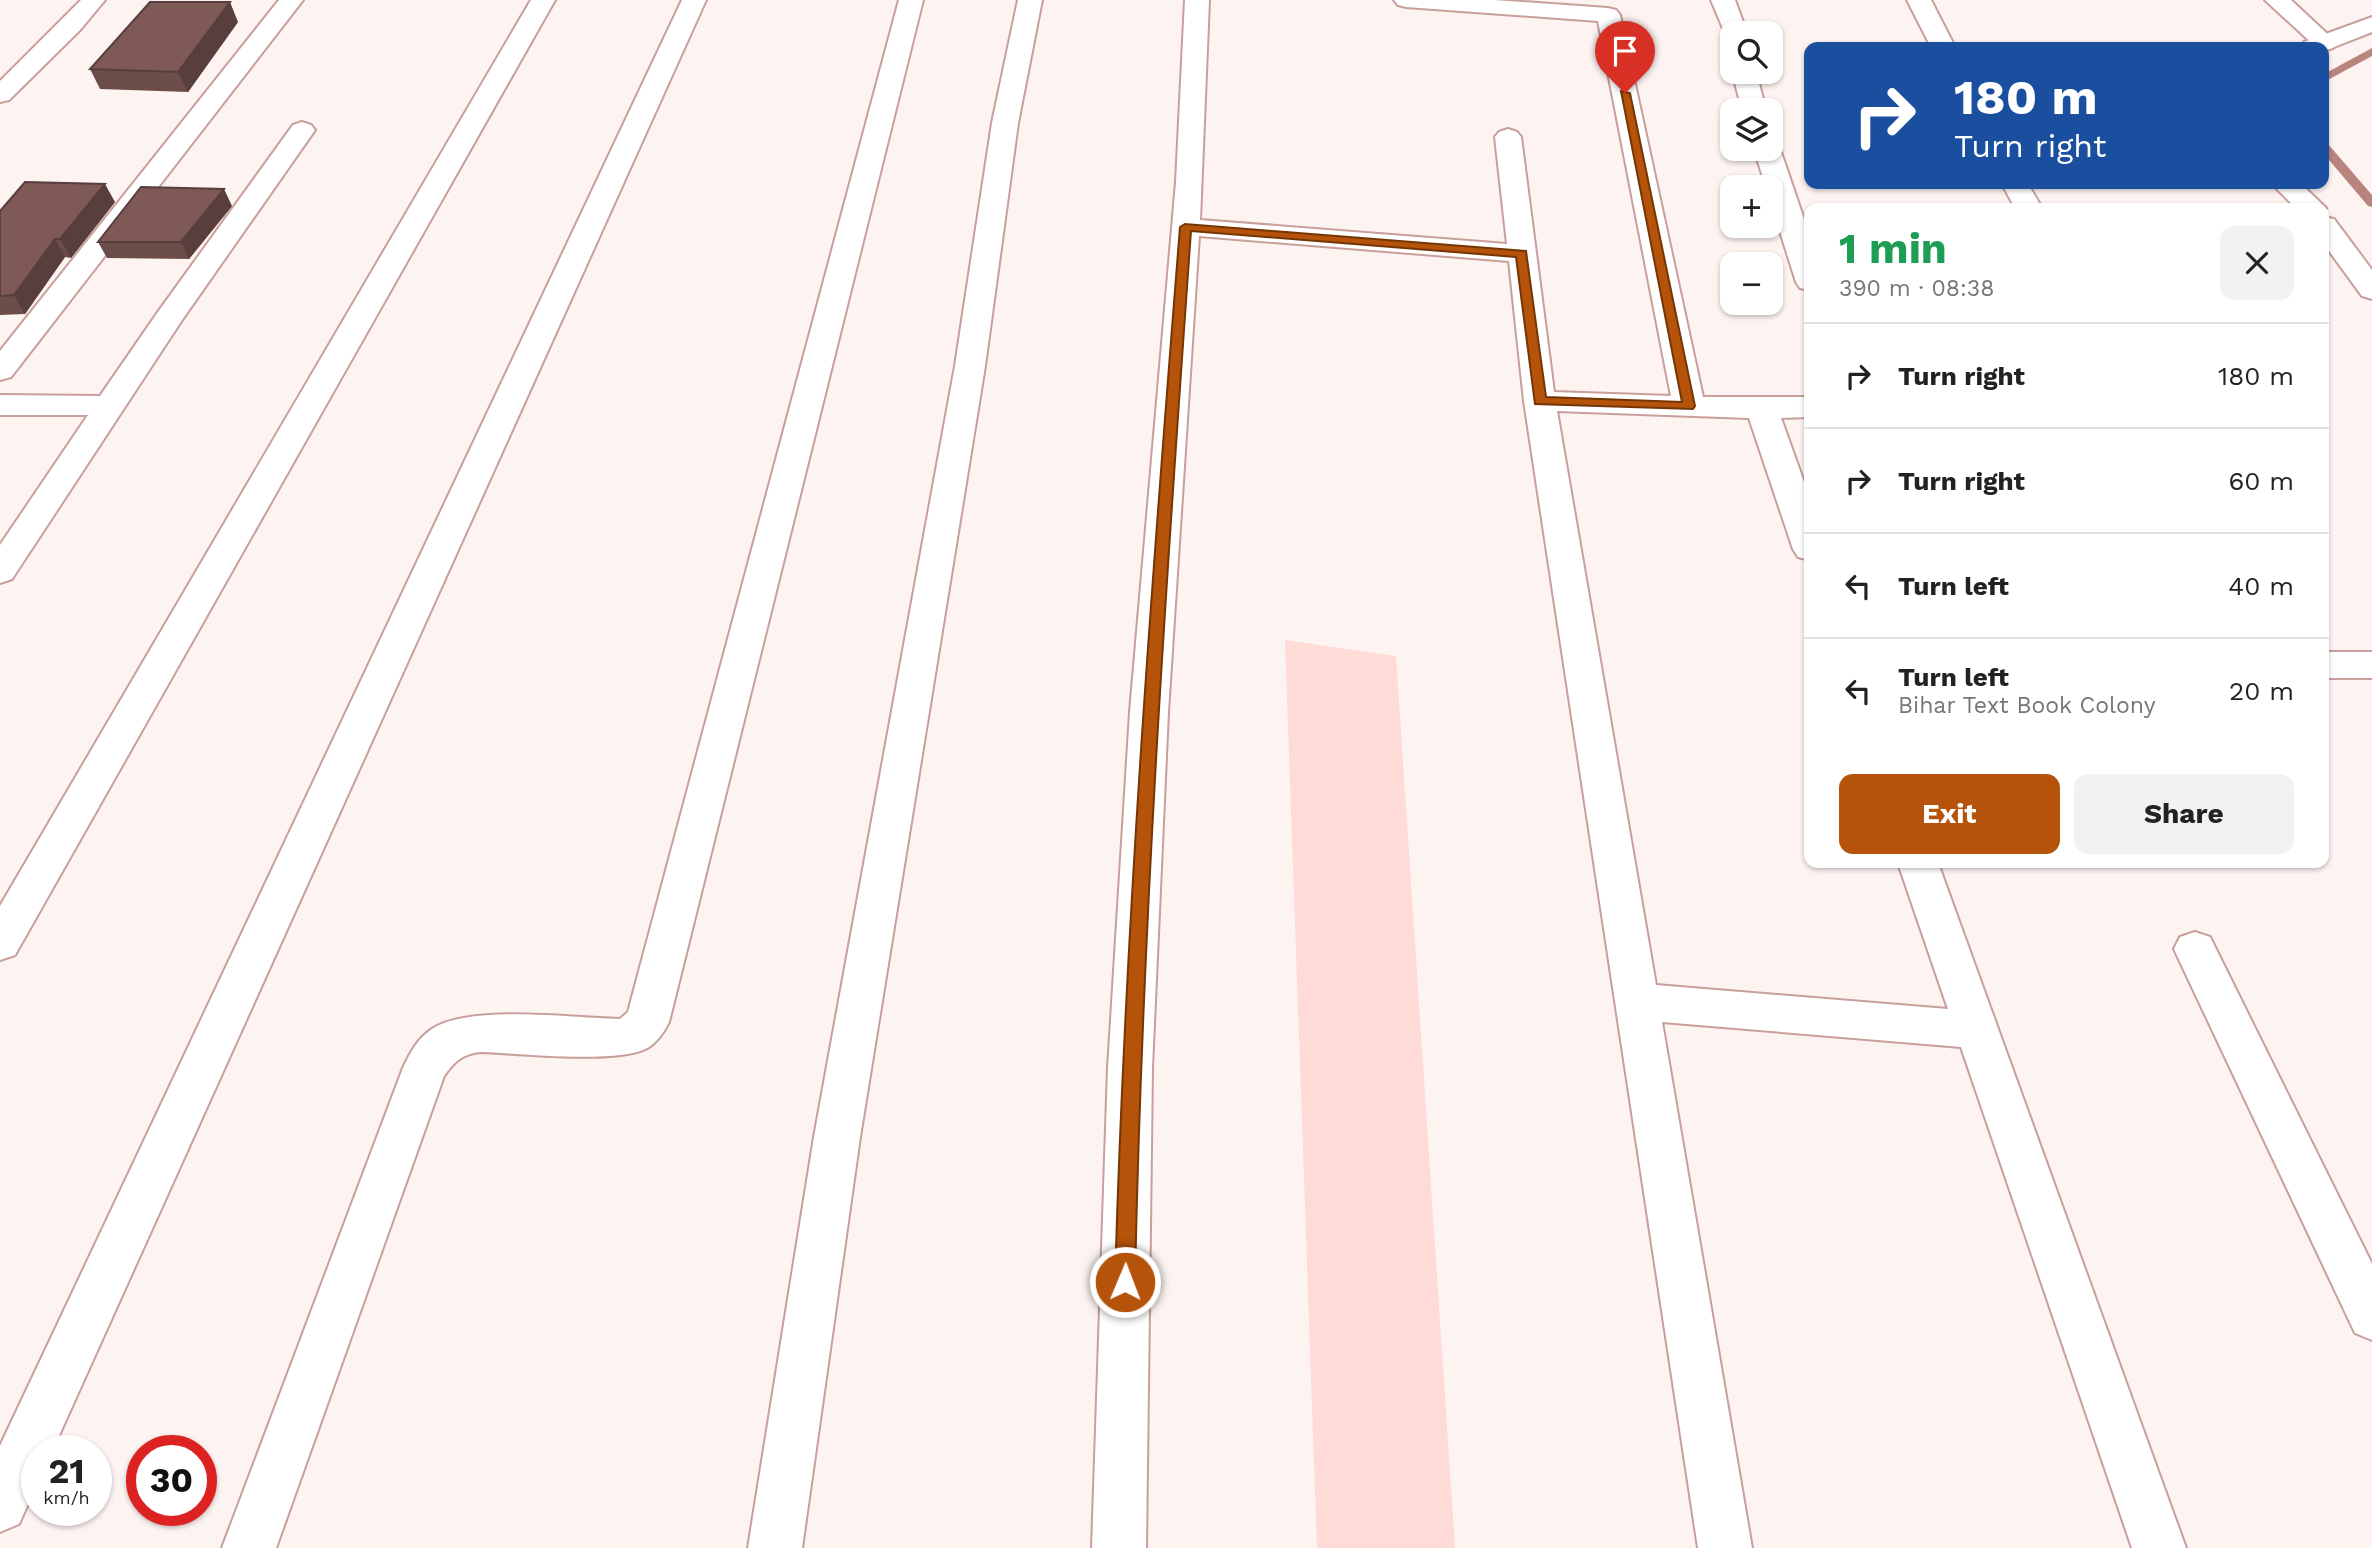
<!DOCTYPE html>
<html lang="en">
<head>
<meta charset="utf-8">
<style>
	body { margin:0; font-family:"Work Sans",sans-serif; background:#f2f2f2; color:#222; height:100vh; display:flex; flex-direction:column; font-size:26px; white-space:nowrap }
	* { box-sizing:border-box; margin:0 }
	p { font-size:23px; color:#767676 }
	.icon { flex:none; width:38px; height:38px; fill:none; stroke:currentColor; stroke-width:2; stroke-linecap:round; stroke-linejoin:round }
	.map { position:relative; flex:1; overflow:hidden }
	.side { position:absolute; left:1804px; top:203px; width:525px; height:665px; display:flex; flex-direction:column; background:#fff; border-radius:14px; box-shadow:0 2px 5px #0004 }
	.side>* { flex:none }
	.guide { position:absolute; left:1804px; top:42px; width:525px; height:147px; border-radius:14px; box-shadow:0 2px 5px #0004; background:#1a4fa0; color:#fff; overflow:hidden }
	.buttons { position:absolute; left:1720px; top:21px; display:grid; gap:14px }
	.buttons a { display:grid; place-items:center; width:63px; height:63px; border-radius:14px; background:#fff; box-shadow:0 2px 5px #0004; font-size:35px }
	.speed { position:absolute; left:21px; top:1435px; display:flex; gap:14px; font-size:35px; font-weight:700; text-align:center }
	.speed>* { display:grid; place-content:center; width:91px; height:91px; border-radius:50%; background:#fff; box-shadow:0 2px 5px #0004; line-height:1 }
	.speed small { font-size:18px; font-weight:400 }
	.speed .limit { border:10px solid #d22; background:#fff; color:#111 }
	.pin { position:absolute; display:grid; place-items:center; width:60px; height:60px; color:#fff; margin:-72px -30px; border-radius:50% 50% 50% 0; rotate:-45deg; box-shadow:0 0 7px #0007 }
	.pin .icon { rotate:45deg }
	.me { position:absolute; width:77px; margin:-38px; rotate:1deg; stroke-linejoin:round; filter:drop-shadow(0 0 5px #0008) }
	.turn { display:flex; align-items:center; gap:24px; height:147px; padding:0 35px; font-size:32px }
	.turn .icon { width:91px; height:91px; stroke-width:2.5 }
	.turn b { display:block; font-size:49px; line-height:60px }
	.round { display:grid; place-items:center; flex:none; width:74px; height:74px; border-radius:14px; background:#f2f2f2 }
	.summary { display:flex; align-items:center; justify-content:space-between; height:119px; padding:0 35px }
	h1 { font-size:42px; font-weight:700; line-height:52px; color:#1e9e55 }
	.cta { display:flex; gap:14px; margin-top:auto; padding:14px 35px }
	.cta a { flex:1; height:80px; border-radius:14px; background:#b45309; color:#fff; font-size:28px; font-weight:700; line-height:80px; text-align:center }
	.cta a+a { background:#f2f2f2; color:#222 }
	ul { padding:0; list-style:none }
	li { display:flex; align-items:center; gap:21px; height:105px; padding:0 35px; border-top:2px solid #e0e0e0 }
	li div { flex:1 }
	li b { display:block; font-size:26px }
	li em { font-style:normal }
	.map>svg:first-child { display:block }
	.green { fill:#fedbd7 }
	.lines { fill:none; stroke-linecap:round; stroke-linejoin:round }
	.stream { fill:#ba847e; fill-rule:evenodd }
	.street-casing { stroke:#c89f9a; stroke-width:4 }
	.secondary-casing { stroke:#c89f9a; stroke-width:4 }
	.street { fill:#fff; fill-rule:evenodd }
	.secondary { fill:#fff; fill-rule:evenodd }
	.wall { fill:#6c4d49 }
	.shaded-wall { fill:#583e3c }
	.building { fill:#7e5955; stroke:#583e3c; stroke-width:2 }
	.route { fill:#b45309; stroke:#753606; stroke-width:2 }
</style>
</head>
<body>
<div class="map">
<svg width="2372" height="1548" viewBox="0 0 2372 1548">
	<rect width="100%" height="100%" fill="#fdf4f2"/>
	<polygon class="green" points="1285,640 1396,656 1455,1548 1317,1548"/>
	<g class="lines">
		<g class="stream">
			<polygon points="2372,48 2372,56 2324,82 2324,74"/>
			<polygon points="2324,143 2328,144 2372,195 2372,207 2368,206 2324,154"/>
		</g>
		<defs>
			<g id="street">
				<polygon points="81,0 105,0 80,30 9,100 0,102 0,81"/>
				<polygon points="279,0 303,0 11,377 0,380 0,351"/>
				<polygon points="531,0 555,0 15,955 0,960 0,906"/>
				<polygon points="682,0 706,0 52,1451 37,1451 37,1484 19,1524 0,1532 0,1446"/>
				<path d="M899,0H923L669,1022C664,1032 658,1041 649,1047C621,1065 517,1053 480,1052C462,1054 454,1062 444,1076L276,1548H222L403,1068C410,1053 418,1038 432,1029C470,1004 572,1018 620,1019L628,1012Z"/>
				<polygon points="1018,0 1042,0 1018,123 985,366 860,1137 802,1548 748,1548 814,1137 955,366 992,123"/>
				<polygon points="1185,0 1209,0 1200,220 1507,244 1495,137 1499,132 1508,129 1517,132 1521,137 1554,392 1671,396 1598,21 1406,7 1398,5 1394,0 1494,0 1608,8 1616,10 1620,15 1703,397 1810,397 1810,417 1781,418 1810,499 1810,560 1798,557 1793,549 1749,418 1557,411 1656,985 1948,1009 1898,863 1938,863 2186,1548 2132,1548 1961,1047 1662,1022 1752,1548 1698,1548 1524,401 1509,261 1199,236 1168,712 1152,1068 1146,1548 1092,1548 1108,1068 1130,712 1176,182"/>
				<polygon points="1711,0 1735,0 1747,33 1732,33 1732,39 1727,38"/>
				<polygon points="1907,0 1931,0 1955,47 1931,47"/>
				<polygon points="2265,0 2291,0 2337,43 2333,48 2325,50 2324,47 2316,47"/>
				<polygon points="1732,71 1756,72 1766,110 1742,110"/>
				<polygon points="302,122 311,125 315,130 182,320 12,579 0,583 0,545 88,415 0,415 0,395 100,396 158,312 293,125"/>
				<polygon points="1771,142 1776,143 1780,149 1810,237 1810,290 1800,288 1796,282 1771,203 1771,187 1766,187 1754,149 1771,149"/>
				<polygon points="2002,184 2028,184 2042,208 2015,208"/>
				<rect x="2324" y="652" width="48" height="26"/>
				<polygon points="2195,932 2210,937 2372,1264 2372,1340 2355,1333 2174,949 2180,937"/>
			</g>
			<g id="secondary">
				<polygon points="2372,17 2372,32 2324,51 2324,47 2300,47 2304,42"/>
				<polygon points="2272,184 2301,184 2326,208 2324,210 2296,208"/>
				<polygon points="2324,217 2334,219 2372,270 2372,299 2362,296 2324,244"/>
			</g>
		</defs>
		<use href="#street" class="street-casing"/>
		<use href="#secondary" class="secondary-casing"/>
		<use href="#street" class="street"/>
		<use href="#secondary" class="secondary"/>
	</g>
	<g class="wall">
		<polygon points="238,22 188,92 100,89 90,69"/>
		<polygon points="115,202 71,258 65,257 25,314 0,315 0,211"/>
		<polygon points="232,206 189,259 107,258 98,242"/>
	</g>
	<g class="shaded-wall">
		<polygon points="230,2 238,22 188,92 178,72"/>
		<polygon points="105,184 115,202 71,258 60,239"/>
		<polygon points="224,189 232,206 189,259 181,242"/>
		<polygon points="55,239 65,257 25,314 14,295"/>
	</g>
	<g class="building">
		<polygon points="150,2 230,2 178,72 90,69"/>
		<polygon points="25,182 105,184 60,239 55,239 14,295 0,296 0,211"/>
		<polygon points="141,187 224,189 181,242 98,242"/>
	</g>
	<path class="route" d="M1621,91L1630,93L1695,406L1693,409L1535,404L1516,257L1191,231C1166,581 1142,931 1135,1282L1133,1288L1125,1291L1118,1288L1115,1282C1125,929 1152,579 1180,227L1185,224L1526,251L1546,397L1682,402Z"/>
</svg>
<div class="buttons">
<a><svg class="icon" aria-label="search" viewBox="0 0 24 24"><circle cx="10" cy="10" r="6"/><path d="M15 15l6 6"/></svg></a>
<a><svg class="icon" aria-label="layers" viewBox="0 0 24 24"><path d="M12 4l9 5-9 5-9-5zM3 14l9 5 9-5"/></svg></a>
<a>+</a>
<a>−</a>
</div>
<div class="speed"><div>21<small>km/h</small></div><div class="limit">30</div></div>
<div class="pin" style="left:1625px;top:93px;background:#d93025"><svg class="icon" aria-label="arrive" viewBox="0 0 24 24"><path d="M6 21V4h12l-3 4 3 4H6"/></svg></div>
<svg class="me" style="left:1125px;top:1282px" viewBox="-20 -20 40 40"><circle r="17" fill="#b45309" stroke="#fff" stroke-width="3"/><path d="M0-11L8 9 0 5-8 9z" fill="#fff"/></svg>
<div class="guide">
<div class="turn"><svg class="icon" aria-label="right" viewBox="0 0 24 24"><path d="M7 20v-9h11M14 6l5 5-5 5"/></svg><div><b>180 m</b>Turn right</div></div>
</div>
<section class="side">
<div class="summary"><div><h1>1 min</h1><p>390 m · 08:38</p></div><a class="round"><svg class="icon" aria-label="close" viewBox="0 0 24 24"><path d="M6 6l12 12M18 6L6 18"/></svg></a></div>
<ul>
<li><svg class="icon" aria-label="right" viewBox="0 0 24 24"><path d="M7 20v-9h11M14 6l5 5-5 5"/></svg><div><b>Turn right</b></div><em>180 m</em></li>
<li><svg class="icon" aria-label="right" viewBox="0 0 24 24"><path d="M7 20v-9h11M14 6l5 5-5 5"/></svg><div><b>Turn right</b></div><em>60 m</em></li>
<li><svg class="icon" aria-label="left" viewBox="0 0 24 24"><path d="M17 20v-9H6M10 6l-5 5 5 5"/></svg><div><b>Turn left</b></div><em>40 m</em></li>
<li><svg class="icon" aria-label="left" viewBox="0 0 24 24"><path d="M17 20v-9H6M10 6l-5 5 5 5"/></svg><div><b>Turn left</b><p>Bihar Text Book Colony</p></div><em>20 m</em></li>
</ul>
<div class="cta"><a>Exit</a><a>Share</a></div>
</section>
</div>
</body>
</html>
